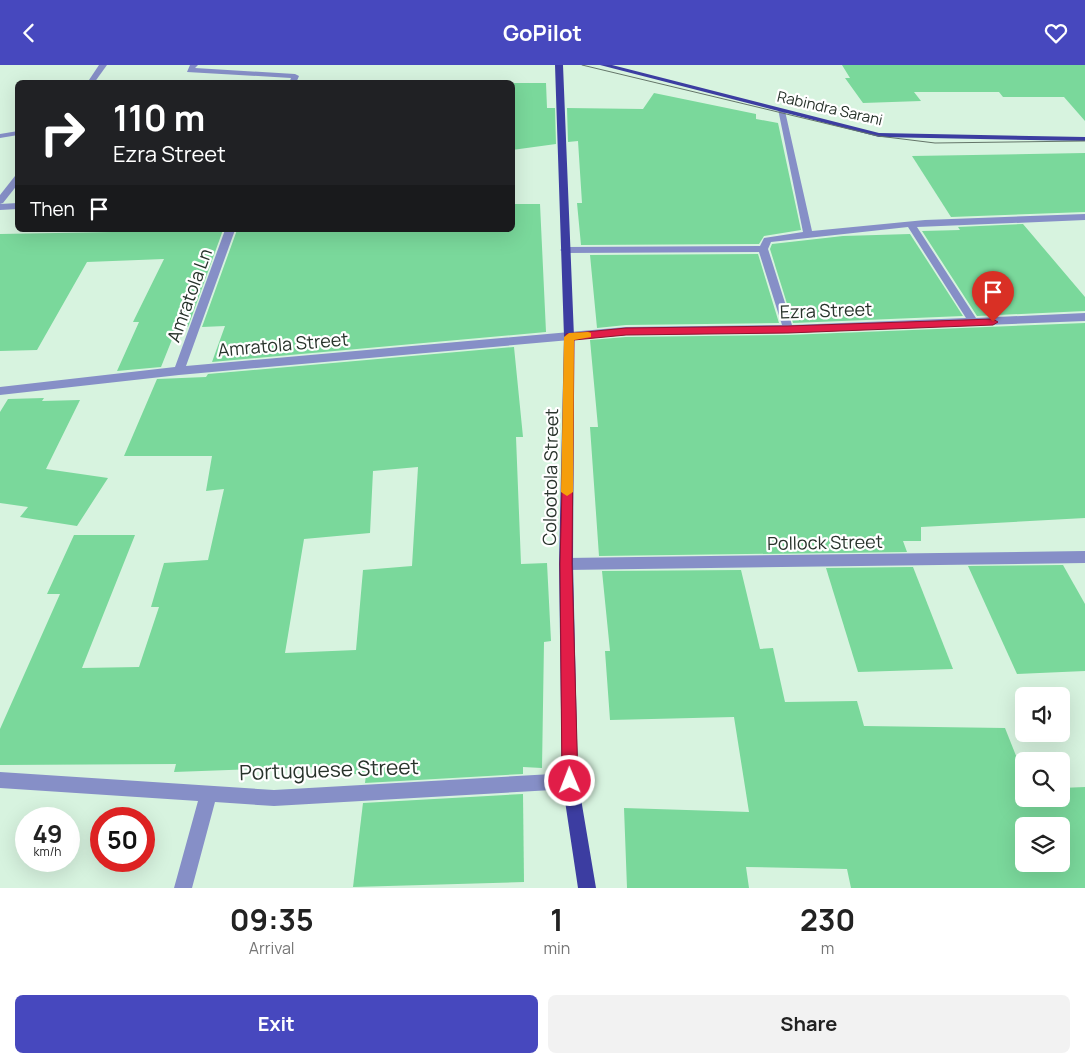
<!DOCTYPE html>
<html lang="en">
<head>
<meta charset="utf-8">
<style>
	body { margin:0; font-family:Manrope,sans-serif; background:#f2f2f2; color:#222; height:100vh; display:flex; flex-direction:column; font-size:19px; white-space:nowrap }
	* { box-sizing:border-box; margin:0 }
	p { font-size:16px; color:#767676 }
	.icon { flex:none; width:28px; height:28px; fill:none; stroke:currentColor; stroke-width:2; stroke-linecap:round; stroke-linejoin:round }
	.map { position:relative; height:823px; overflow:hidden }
	.side { display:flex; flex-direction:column; background:#fff; flex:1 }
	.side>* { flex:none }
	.banner { position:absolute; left:15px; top:15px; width:500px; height:152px; border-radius:8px; box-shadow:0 5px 20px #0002; background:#202124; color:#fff; overflow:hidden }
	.fabs { position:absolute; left:1015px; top:622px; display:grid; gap:10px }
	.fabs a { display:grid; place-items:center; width:55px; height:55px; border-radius:8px; background:#fff; box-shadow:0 5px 20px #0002; font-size:25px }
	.speed { position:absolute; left:15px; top:742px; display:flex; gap:10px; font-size:25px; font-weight:700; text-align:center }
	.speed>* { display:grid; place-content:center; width:65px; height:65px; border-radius:50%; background:#fff; box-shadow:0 5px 20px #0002; line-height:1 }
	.speed small { font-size:12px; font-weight:400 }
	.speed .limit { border:8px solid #d22; background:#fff; color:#111 }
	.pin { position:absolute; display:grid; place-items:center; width:42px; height:42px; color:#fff; margin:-51px -21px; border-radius:50% 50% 50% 0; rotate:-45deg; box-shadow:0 0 5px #0007 }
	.pin .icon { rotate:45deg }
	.me { position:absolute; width:55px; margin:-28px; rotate:359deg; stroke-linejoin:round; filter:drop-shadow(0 0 4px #0008) }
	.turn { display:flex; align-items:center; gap:18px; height:105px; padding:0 15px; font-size:22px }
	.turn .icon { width:65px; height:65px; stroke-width:2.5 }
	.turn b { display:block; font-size:35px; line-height:42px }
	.then { display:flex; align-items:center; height:48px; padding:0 15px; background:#0003; gap:10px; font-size:19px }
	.eta { display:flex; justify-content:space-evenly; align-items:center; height:85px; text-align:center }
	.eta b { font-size:30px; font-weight:700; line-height:35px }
	.primary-button { display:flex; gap:10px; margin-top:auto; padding:10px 15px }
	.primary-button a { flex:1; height:58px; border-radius:8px; background:#4748be; color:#fff; font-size:20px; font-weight:700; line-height:58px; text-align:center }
	.primary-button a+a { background:#f2f2f2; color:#222 }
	header { display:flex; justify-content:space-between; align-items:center; height:65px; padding:0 15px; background:#4748be; color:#fff; font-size:22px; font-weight:700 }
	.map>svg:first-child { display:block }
	.building { fill:#7ad89b; fill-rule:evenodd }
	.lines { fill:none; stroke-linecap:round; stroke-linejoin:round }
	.minor { fill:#868fc7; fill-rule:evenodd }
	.major { fill:#3c3da1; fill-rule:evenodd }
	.tram { stroke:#647569; stroke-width:1 }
	.route { fill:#e11d48; stroke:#92132f }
	.slow { fill:#f59e0b }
	.labels { text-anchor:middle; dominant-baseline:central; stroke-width:4.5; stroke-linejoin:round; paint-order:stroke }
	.far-street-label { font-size:15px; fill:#28332b; stroke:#fff }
	.street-label { font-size:18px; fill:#28332b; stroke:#fff }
	.near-street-label { font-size:21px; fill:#28332b; stroke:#fff }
</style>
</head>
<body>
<header><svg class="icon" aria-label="back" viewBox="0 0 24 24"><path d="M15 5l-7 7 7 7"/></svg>GoPilot<svg class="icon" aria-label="heart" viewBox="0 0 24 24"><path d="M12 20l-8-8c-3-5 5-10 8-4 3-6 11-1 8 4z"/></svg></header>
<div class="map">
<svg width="1085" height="823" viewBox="0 0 1085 823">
	<rect width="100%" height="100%" fill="#d7f3df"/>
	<g class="building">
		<polygon points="842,0 1085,0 1085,56 1064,32 1003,32 999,27 914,27 921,36 863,38 845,13 850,13"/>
		<polygon points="512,18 546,18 547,43 555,43 556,79 512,85"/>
		<polygon points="654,28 756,49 756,54 778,58 801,165 764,171 759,179 581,180 577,138 582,138 578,76 568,77 567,43 643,44"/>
		<polygon points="1085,88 1085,147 951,152 912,91"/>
		<polygon points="512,139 540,139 546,267 212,297 225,261 202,262 237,165 512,165"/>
		<polygon points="1023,159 1085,232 1085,246 977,251 922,166 960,165 958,162"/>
		<polygon points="113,165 223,165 188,262 177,262 161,302 117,306 139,257 133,257 164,194 87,197 37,285 0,286 0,169 112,167"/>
		<polygon points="910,169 963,251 793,258 770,184 772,179 843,171"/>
		<polygon points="758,189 779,258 626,260 597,263 590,190"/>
		<polygon points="1085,258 1085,453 921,462 921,476 903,476 907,487 599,491 590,362 598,362 590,275 626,272 788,270"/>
		<path d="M514,282L523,372H516L521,499L547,498L551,576L544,577L542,703L523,702V709L365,718L366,710L344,708L345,701L174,707L176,699L0,700V664L60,529H47L74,470H135L82,603L139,602L159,542H151L164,498L208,495L224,424L206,426L212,391H124L157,314L206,312L208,309ZM418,402L412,501L363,505L356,585L285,588L304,474L370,468L373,406Z"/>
		<polygon points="44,333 42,336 80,335 46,404 108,413 77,461 20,452 28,442 0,438 0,347 8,334"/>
		<polygon points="1063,500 1085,539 1085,606 1017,609 968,501"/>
		<polygon points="913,502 953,604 858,607 826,503"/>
		<path d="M741,505L760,584L773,583L785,637L857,636L864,661L1005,663L1024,711V734H1061V723L1085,722V823H851L847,804L746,802L749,823H627L624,743L749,747L734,652L610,655L605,586H610L602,506ZM1024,761H1061V799H1024Z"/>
		<polygon points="523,729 524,817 353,822 363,738"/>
	</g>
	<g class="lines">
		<g class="minor">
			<polygon points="99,0 107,0 94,18 87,18"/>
			<polygon points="190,0 198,0 195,3 295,9 299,11 296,18 289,18 291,13 187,7"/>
			<path d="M778,44L785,46L812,166L925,155L1085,149V155L917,162L976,253L1085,248V256L788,268L626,270L179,310L0,330V322L175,302L225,165H235L186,301L626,262L782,260L759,187L565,188L560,185L565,182L760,181L764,173L803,167ZM908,162L966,253L792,260L768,184L771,177Z"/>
			<polygon points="18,66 18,70 0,73 0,69"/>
			<polygon points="15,111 18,111 18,119 3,138 0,139 0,130"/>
			<polygon points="18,138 18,144 0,145 0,139"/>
			<polygon points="1085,486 1085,498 566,505 561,503 559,499 561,495 566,493"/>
			<polygon points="0,707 274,725 570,708 576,710 578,716 576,722 570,724 274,741 215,737 192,823 174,823 198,736 0,723"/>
		</g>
		<g class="major">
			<polygon points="555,0 563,0 574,272 573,499 578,716 596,823 578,823 562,716 559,499 564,272"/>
			<polygon points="600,0 612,0 879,68 1085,72 1085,76 879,72"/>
		</g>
		<polyline class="tram" points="582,0 878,71 935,78 1085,76"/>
	</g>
	<polygon class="route" points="993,254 998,257 993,260 788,268 626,270 574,275 572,499 578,716 575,721 570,723 565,721 562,716 560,499 566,269 626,263 788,261"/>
	<polygon class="slow" points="588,267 591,268 591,272 574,275 573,427 567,431 561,427 564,272 569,268"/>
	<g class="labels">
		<g class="far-street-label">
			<text transform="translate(830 43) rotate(13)">Rabindra Sarani</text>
		</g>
		<g class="street-label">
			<text transform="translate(189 230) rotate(-70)">Amratola Ln</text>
			<text transform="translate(826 245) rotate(-2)">Ezra Street</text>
			<text transform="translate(283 279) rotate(-5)">Amratola Street</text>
			<text transform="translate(550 412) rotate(-89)">Colootola Street</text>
			<text transform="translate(825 477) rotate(-1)">Pollock Street</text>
		</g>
		<g class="near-street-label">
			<text transform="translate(329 704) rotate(-2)">Portuguese Street</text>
		</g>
	</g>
</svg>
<div class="fabs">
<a><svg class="icon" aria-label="sound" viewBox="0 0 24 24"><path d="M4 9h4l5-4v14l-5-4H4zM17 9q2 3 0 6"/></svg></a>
<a><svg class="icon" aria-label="search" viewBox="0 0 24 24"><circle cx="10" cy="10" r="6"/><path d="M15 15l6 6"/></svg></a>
<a><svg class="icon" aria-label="layers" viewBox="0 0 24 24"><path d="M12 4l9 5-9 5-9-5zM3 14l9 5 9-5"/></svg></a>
</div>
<div class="speed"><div>49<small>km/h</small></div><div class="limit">50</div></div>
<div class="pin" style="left:993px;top:257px;background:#d93025"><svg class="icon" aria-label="arrive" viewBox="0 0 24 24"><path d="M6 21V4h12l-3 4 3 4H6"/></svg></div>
<svg class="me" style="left:570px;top:716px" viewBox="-20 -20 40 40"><circle r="17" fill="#e11d48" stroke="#fff" stroke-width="3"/><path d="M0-11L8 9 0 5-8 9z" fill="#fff"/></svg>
<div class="banner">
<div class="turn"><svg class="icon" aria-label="right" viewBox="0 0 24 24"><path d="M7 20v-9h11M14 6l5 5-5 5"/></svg><div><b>110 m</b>Ezra Street</div></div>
<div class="then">Then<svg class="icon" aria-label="arrive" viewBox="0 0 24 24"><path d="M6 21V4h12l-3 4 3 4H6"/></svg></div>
</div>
</div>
<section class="side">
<div class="eta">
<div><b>09:35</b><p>Arrival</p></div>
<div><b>1</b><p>min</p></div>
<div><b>230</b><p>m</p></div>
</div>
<div class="primary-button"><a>Exit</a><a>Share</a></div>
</section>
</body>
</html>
